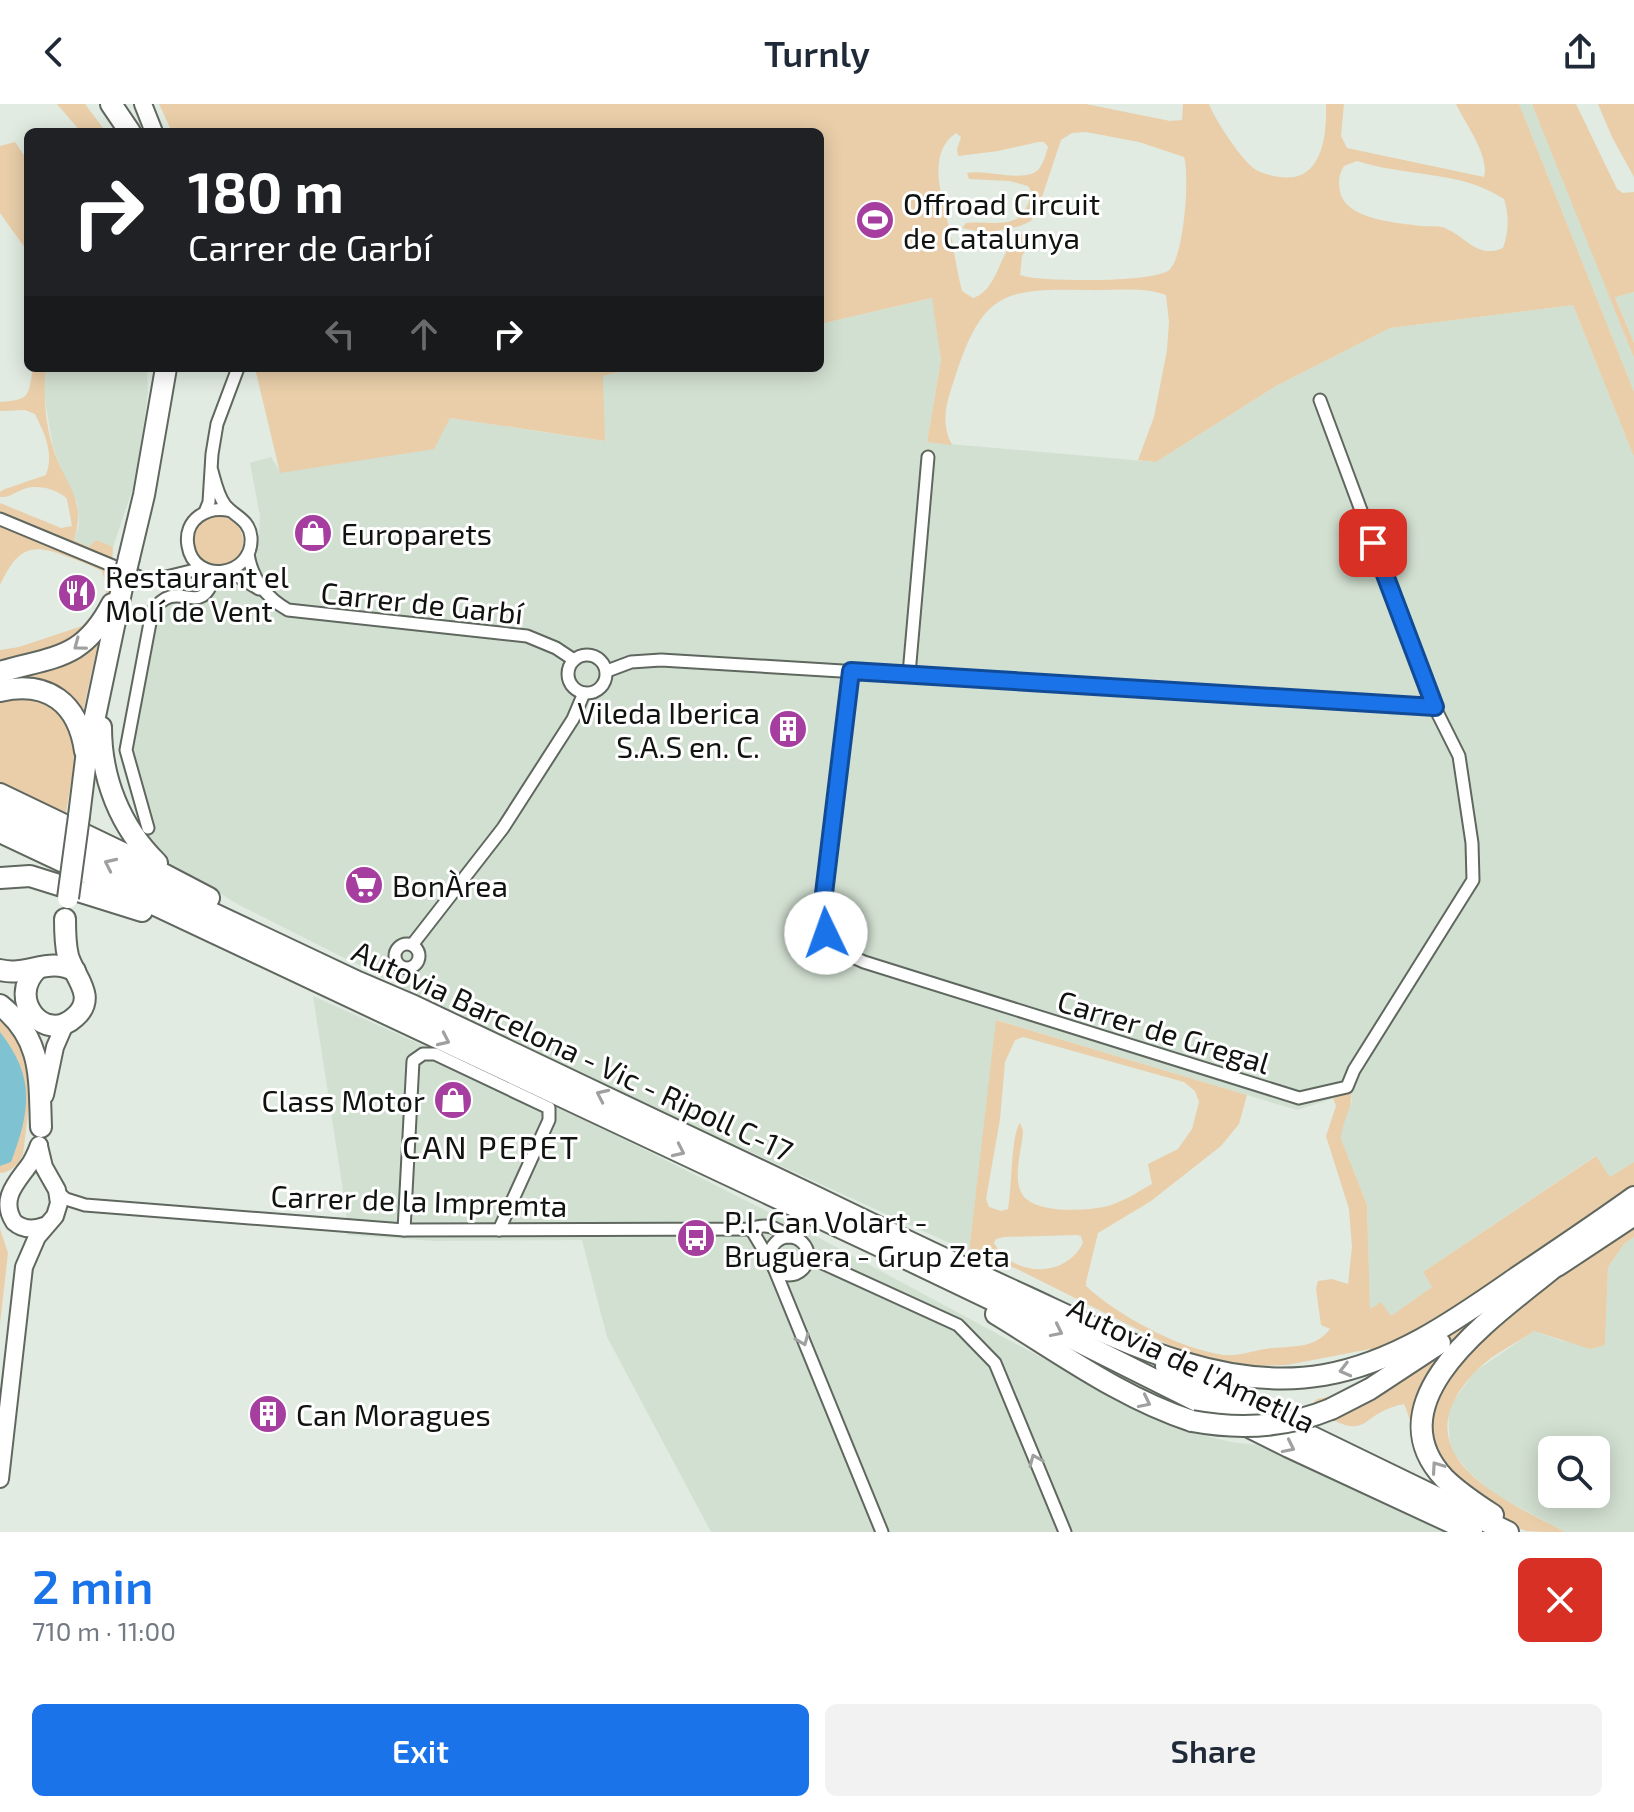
<!DOCTYPE html>
<html lang="en">
<head>
<meta charset="utf-8">
<style>
	body { margin:0; font-family:"Exo 2",sans-serif; background:#f2f2f3; color:#1f2937; height:100vh; display:flex; flex-direction:column; font-size:30px; white-space:nowrap }
	* { box-sizing:border-box; margin:0 }
	p { font-size:26px; color:#747a83 }
	.icon { flex:none; width:44px; height:44px; fill:none; stroke:currentColor; stroke-width:2; stroke-linecap:round; stroke-linejoin:round }
	.map { position:relative; height:1428px; overflow:hidden }
	.side { display:flex; flex-direction:column; background:#fff; flex:1 }
	.side>* { flex:none }
	.guide { position:absolute; left:24px; top:24px; width:800px; height:244px; border-radius:12px; box-shadow:0 4px 20px #0003; background:#202124; color:#fff; overflow:hidden }
	.fabs { position:absolute; left:1538px; top:1332px; display:grid; gap:16px }
	.fabs a { display:grid; place-items:center; width:72px; height:72px; border-radius:12px; background:#fff; box-shadow:0 4px 20px #0003; font-size:40px }
	.pin { position:absolute; display:grid; place-items:center; width:68px; height:68px; color:#fff; margin:-34px; border-radius:16px; box-shadow:0 4px 12px #0006 }
	.me { position:absolute; width:88px; margin:-44px; rotate:357deg; stroke-linejoin:round; filter:drop-shadow(0 0 6px #0008) }
	.turn { display:flex; align-items:center; gap:28px; height:168px; padding:0 32px; font-size:36px }
	.turn .icon { width:104px; height:104px; stroke-width:2.5 }
	.turn b { display:block; font-size:56px; line-height:68px }
	.lanes { display:flex; align-items:center; height:76px; padding:0 32px; background:#0003; justify-content:center; gap:40px; direction:ltr }
	.lanes .off { opacity:.35 }
	.round { display:grid; place-items:center; flex:none; width:84px; height:84px; border-radius:12px; background:#f2f2f3 }
	.overview { display:flex; align-items:center; justify-content:space-between; height:136px; padding:0 32px }
	h1 { font-size:48px; font-weight:600; line-height:60px; color:#1a73e8 }
	.action { display:flex; gap:16px; margin-top:auto; padding:16px 32px }
	.action a { flex:1; height:92px; border-radius:12px; background:#1a73e8; color:#fff; font-size:32px; font-weight:600; line-height:92px; text-align:center }
	.action a+a { background:#f2f2f3; color:#1f2937 }
	header { display:flex; justify-content:space-between; align-items:center; height:104px; padding:0 32px; background:#fff; font-size:36px; font-weight:600 }
	.map>svg:first-child { display:block }
	.built { fill:#d2e0d1; fill-rule:evenodd }
	.green { fill:#e9cea9; fill-rule:evenodd }
	.water { fill:#7fc3d3 }
	.lines { fill:none; stroke-linecap:round; stroke-linejoin:round }
	.street-casing { stroke:#5f675f; stroke-width:15 }
	.secondary-casing { stroke:#5f675f; stroke-width:20 }
	.highway-casing { stroke:#5f675f; stroke-width:24 }
	.street { stroke:#fff; stroke-width:11 }
	.secondary { stroke:#fff; stroke-width:16 }
	.highway { stroke:#fff; stroke-width:20 }
	.highway-bridge-casing { stroke:#5f675f; stroke-width:24; stroke-linecap:butt }
	.highway-bridge { stroke:#fff; stroke-width:20 }
	.oneway { stroke:#9fa19f }
	.route-casing { stroke:#114b97; stroke-width:20 }
	.route { stroke:#1a73e8; stroke-width:14 }
	.labels { text-anchor:middle; dominant-baseline:central; stroke-width:6; stroke-linejoin:round; paint-order:stroke }
	.poi-label { font-size:30px; fill:#101310; stroke:#fff; text-anchor:start }
	.street-label { font-size:30px; fill:#101310; stroke:#fff }
	.neighbourhood-label { font-size:32px; letter-spacing:2px; fill:#101310; stroke:#fff }
</style>
</head>
<body>
<header><svg class="icon" aria-label="back" viewBox="0 0 24 24"><path d="M15 5l-7 7 7 7"/></svg>Turnly<svg class="icon" aria-label="share" viewBox="0 0 24 24"><path d="M12 15V3M7 8l5-5 5 5M5 13v7h14v-7"/></svg></header>
<div class="map">
<svg width="1634" height="1428" viewBox="0 0 1634 1428">
	<rect width="100%" height="100%" fill="#e1ebe1"/>
	<g class="built">
		<polygon points="1519,0 1532,0 1567,85 1634,254 1634,288"/>
		<polygon points="1634,188 1634,239 1615,192"/>
		<polygon points="933,194 941,256 927,338 1156,358 1276,282 1390,224 1573,201 1634,353 1634,1058 1610,1073 1595,1052 1423,1168 1432,1183 1391,1212 1370,1206 1367,1101 1341,1035 1341,1024 1352,997 1351,989 1297,1006 997,916 969,1148 648,1001 422,893 239,801 154,749 138,716 122,661 123,627 147,501 157,492 171,487 200,490 209,478 219,478 243,465 253,453 259,431 260,412 250,359 271,353 281,369 450,314 604,337 603,272 635,264 820,264 820,220"/>
		<polygon points="46,264 147,264 148,289 136,375 113,443 96,436 90,443 74,437 79,420 77,398 67,380 53,343 44,291"/>
		<polygon points="313,892 562,1004 812,1130 1137,1305 1186,1327 1231,1338 1257,1341 1445,1428 711,1428 607,1233 582,1136 435,1137 347,1131 346,1106"/>
		<path d="M1634,1133V1428H1565L1494,1390L1470,1369L1450,1345L1448,1305L1474,1268L1534,1227L1562,1237L1605,1241L1608,1163L1624,1140ZM1552,1346H1596V1390H1552Z"/>
	</g>
	<g class="green">
		<polygon points="57,0 85,0 106,28 81,28"/>
		<path d="M159,0H1086L1170,17L1182,16L1183,0H1209C1215,16 1242,57 1256,66C1263,70 1273,72 1280,73C1323,79 1327,30 1326,0H1344L1341,32L1347,44L1484,73C1490,52 1465,19 1456,0H1519L1634,288V353L1573,201L1390,224L1276,282L1156,358L1138,356L1154,313L1167,246L1169,218L1166,191C1141,182 1114,187 1087,186C1005,184 983,188 956,270C948,295 939,316 952,341L927,338L941,256L932,194L820,220V28H172ZM1086,28L1139,38L1184,53C1190,71 1184,157 1168,167C1146,179 1052,177 1027,173L1020,171L1022,152L1030,139L1025,128C998,141 1001,185 973,194L962,187C958,171 955,154 952,137C947,106 922,52 956,29L961,33L957,45L958,52L998,47L1038,38H1044L1048,43C1046,50 1043,61 1038,66C1024,79 985,65 967,69L969,75L1009,77L1028,82L1031,87C1025,130 996,116 966,119L962,124L987,129L1020,122L1031,117L1038,105L1061,36L1072,29ZM1357,57C1406,73 1460,66 1504,95C1509,111 1509,128 1503,144C1478,155 1467,134 1447,125C1440,121 1430,123 1422,122C1398,119 1345,116 1340,87C1338,78 1339,70 1344,62Z"/>
		<polygon points="1532,0 1576,0 1617,85 1623,89 1634,88 1634,188 1615,193 1634,239 1634,254"/>
		<polygon points="1598,0 1634,0 1634,73 1612,33"/>
		<polygon points="15,38 28,57 28,148 0,109 0,42"/>
		<path d="M33,264H46C43,291 45,318 53,344C65,382 87,394 74,436L89,443L96,436L113,443L111,479L84,603L66,708L0,684V546L19,543L82,522L106,497V481L102,467C90,461 78,456 65,452C29,437 16,447 0,481V399L61,424L72,422L67,395C58,385 36,380 24,385C15,388 10,394 0,393V388L5,385L46,371C54,349 45,330 35,310L25,306L0,307V298C31,296 28,292 33,264Z"/>
		<polygon points="255,264 635,264 603,272 605,337 450,314 434,345 280,369"/>
		<circle cx="218" cy="437" r="25"/>
		<path d="M0,910L19,933L32,977L23,1050C19,1059 11,1069 0,1069Z"/>
		<path d="M996,916L1247,991L1239,1020L1221,1042L1151,1097L1098,1129L1086,1178V1182C1118,1212 1180,1245 1224,1251C1239,1253 1258,1245 1273,1244C1296,1242 1315,1244 1330,1225L1321,1221L1316,1185L1318,1177L1332,1175L1348,1180L1352,1143L1349,1105L1326,1032L1336,1002L1333,994L1351,989C1353,1005 1341,1018 1341,1035L1367,1101L1370,1205L1381,1198L1391,1212L1432,1183L1423,1168L1596,1052L1610,1073L1634,1058V1133L1624,1140L1608,1163L1605,1241L1590,1245L1534,1227C1515,1240 1489,1252 1474,1269C1398,1351 1503,1395 1565,1428C1553,1428 1538,1428 1527,1427C1501,1419 1440,1389 1425,1366C1413,1347 1414,1321 1404,1300C1355,1310 1373,1341 1315,1306L1314,1298L1317,1295L1380,1284L1370,1245L1287,1261L1226,1263L1175,1244L1015,1164L969,1148ZM1023,933L1184,978L1195,987L1199,998L1192,1025L1178,1045L1148,1060L1152,1080C1138,1088 1124,1097 1108,1102C1088,1107 1031,1111 1021,1088C1013,1071 1022,1045 1023,1027L1020,1019C1011,1030 1012,1086 1008,1105L1001,1107L989,1103L986,1095L1000,1015L1005,958L1015,936ZM1077,1131L1081,1132L1083,1139C1065,1175 1013,1173 994,1139L996,1135L1004,1133Z"/>
		<polygon points="0,1125 8,1149 0,1220"/>
	</g>
	<path class="water" d="M0,928C36,974 30,1007 11,1058L0,1062Z"/>
	<g class="lines">
		<defs>
			<g id="street">
				<path d="M212,367C215,378 218,392 225,401C235,413 249,415 251,433C254,473 194,481 188,442C183,415 208,401 231,407"/>
				<polyline points="205,408 209,398 212,350 217,320 238,264"/>
				<polyline points="0,415 142,474 158,475 203,464"/>
				<path d="M248,450C252,475 265,493 288,506L527,532L556,544L574,556"/>
				<polyline points="229,467 259,485"/>
				<circle cx="587" cy="570" r="19"/>
				<polyline points="607,567 631,558 661,556 1435,603"/>
				<path d="M851,567L822,806C828,840 834,845 864,858L1299,994L1347,983L1354,966L1473,776L1472,739L1459,652L1433,600L1320,296"/>
				<polyline points="909,570 928,353"/>
				<path d="M148,724L126,646L152,508C179,468 200,522 216,468"/>
				<circle cx="407" cy="852" r="12"/>
				<polyline points="412,841 503,724 573,615 584,589"/>
				<path d="M57,1087L66,1095L85,1101L404,1126L751,1125C766,1118 777,1124 789,1133"/>
				<polyline points="751,1125 769,1155"/>
				<polyline points="404,1126 413,957 423,950 435,950 549,1004 549,1016 499,1126"/>
				<circle cx="789" cy="1152" r="19"/>
				<polyline points="807,1152 958,1221 995,1259 1065,1428"/>
				<polyline points="774,1164 882,1428"/>
			</g>
			<g id="secondary">
				<polyline points="143,0 154,28"/>
				<polyline points="45,991 55,943 65,920"/>
				<path d="M39,1041C36,1049 32,1058 27,1064C15,1080 0,1096 14,1118C23,1126 33,1126 44,1122"/>
				<polyline points="0,1375 24,1163 37,1133 55,1112 59,1099 57,1086 44,1063 39,1042"/>
			</g>
			<g id="highway">
				<polyline points="111,0 130,28"/>
				<polyline points="129,454 144,391 166,264"/>
				<path d="M0,568C54,552 83,556 112,500"/>
				<path d="M0,587C48,576 78,599 85,647"/>
				<path d="M101,623C101,674 120,723 157,759"/>
				<polyline points="0,690 127,751 209,794"/>
				<path d="M0,709L358,878L414,902C549,966 683,1030 818,1094C888,1128 957,1161 1027,1193C1118,1235 1220,1289 1324,1271C1397,1258 1457,1215 1516,1174C1556,1147 1595,1121 1634,1093"/>
				<polyline points="79,712 86,655 123,479"/>
				<polyline points="0,728 886,1145 1045,1221 1289,1343 1472,1428"/>
				<polyline points="0,774 30,772 142,807"/>
				<path d="M37,865C6,895 45,941 75,913C98,893 74,873 68,852C65,840 65,827 65,815"/>
				<path d="M0,866C27,873 49,852 75,867"/>
				<path d="M0,901C43,935 39,973 41,1023"/>
				<polyline points="1557,1162 1634,1111"/>
				<path d="M996,1210C1059,1248 1121,1294 1192,1317"/>
				<polyline points="1166,1262 1508,1428"/>
				<polyline points="1331,1305 1370,1285 1440,1239"/>
				<path d="M1493,1411C1476,1400 1458,1388 1444,1374C1370,1294 1499,1209 1553,1164"/>
			</g>
		</defs>
		<use href="#street" class="street-casing"/>
		<use href="#secondary" class="secondary-casing"/>
		<use href="#highway" class="highway-casing"/>
		<use href="#street" class="street"/>
		<use href="#secondary" class="secondary"/>
		<use href="#highway" class="highway"/>
		<defs>
			<g id="highway-bridge">
				<polyline points="123,479 129,454"/>
				<polyline points="68,794 79,712"/>
				<path d="M1192,1317C1240,1326 1285,1324 1331,1305"/>
			</g>
		</defs>
		<use href="#highway-bridge" class="highway-bridge-casing"/>
		<use href="#highway-bridge" class="highway-bridge"/>
	</g>
	<defs><path id="oneway-chevron" d="M-2-3.5L2.5 0L-2 3.5" fill="none" stroke-width="1.6" stroke-linecap="round" stroke-linejoin="round" transform="scale(2)"/></defs>
	<g class="oneway">
		<use href="#oneway-chevron" transform="translate(79 541) rotate(143)"/>
		<use href="#oneway-chevron" transform="translate(110 760) rotate(-155)"/>
		<use href="#oneway-chevron" transform="translate(444 936) rotate(25)"/>
		<use href="#oneway-chevron" transform="translate(602 991) rotate(-155)"/>
		<use href="#oneway-chevron" transform="translate(679 1047) rotate(25)"/>
		<use href="#oneway-chevron" transform="translate(1057 1227) rotate(26)"/>
		<use href="#oneway-chevron" transform="translate(803 1236) rotate(68)"/>
		<use href="#oneway-chevron" transform="translate(1345 1266) rotate(166)"/>
		<use href="#oneway-chevron" transform="translate(1145 1298) rotate(26)"/>
		<use href="#oneway-chevron" transform="translate(1289 1343) rotate(26)"/>
		<use href="#oneway-chevron" transform="translate(1035 1356) rotate(-113)"/>
		<use href="#oneway-chevron" transform="translate(1437 1363) rotate(-125)"/>
	</g>
	<g class="lines">
		<defs>
			<polyline id="route" points="826,829 822,806 851,567 1435,603 1373,439"/>
		</defs>
		<use href="#route" class="route-casing"/>
		<use href="#route" class="route"/>
	</g>
	<defs>
		<symbol id="stadium-disc" viewBox="-11 -11 22 22"><circle r="9.5" fill="#a63ea0" stroke="#fff"/><path d="M0-5a6.5 5 0 1 0 0 10a6.5 5 0 1 0 0-10ZM-3.5-1.8h7v3.6h-7Z" fill="#fff"/></symbol>
		<symbol id="shop-disc" viewBox="-11 -11 22 22"><circle r="9.5" fill="#a63ea0" stroke="#fff"/><path d="M-5-2.5h2.3a2.7 3.5 0 0 1 5.4 0H5L5.5 6h-11ZM-1.5-2.5h3a1.5 2.3 0 0 0-3 0Z" fill="#fff"/></symbol>
		<symbol id="restaurant-disc" viewBox="-11 -11 22 22"><circle r="9.5" fill="#a63ea0" stroke="#fff"/><path d="M-5-6h1v4h1v-4h1v4h1v-4h1v5L-1.5 .5V6h-2V.5L-5-1ZM5-6V6H3V1.5H1.5Q1.5-4 5-6Z" fill="#fff"/></symbol>
		<symbol id="building-disc" viewBox="-11 -11 22 22"><circle r="9.5" fill="#a63ea0" stroke="#fff"/><path d="M-4-6H4V6H1V3H-1V6H-4ZM-2.5-4.3h1.7v1.8h-1.7ZM.8-4.3h1.7v1.8H.8ZM-2.5-1h1.7V.8h-1.7ZM.8-1h1.7V.8H.8Z" fill="#fff"/></symbol>
		<symbol id="supermarket-disc" viewBox="-11 -11 22 22"><circle r="9.5" fill="#a63ea0" stroke="#fff"/><path d="M-6-5.5h2.5l.6 2H6L4.5 2H-2.5L-4.4-4H-6ZM-1.5 3.2a1.3 1.3 0 1 0 .1 0ZM3 3.2a1.3 1.3 0 1 0 .1 0Z" fill="#fff"/></symbol>
		<symbol id="bus-disc" viewBox="-11 -11 22 22"><circle r="9.5" fill="#a63ea0" stroke="#fff"/><path d="M-5-6H5V4H4V6H2V4H-2V6H-4V4H-5ZM-3.5-4V0h7V-4ZM-3.5 1.2v1.5H-2V1.2ZM2 1.2v1.5H3.5V1.2Z" fill="#fff"/></symbol>
	</defs>
	<g fill-rule="evenodd">
		<use href="#stadium-disc" x="853" y="94" width="44" height="44"/>
		<use href="#shop-disc" x="291" y="407" width="44" height="44"/>
		<use href="#restaurant-disc" x="55" y="467" width="44" height="44"/>
		<use href="#building-disc" x="766" y="603" width="44" height="44"/>
		<use href="#supermarket-disc" x="342" y="759" width="44" height="44"/>
		<use href="#shop-disc" x="431" y="974" width="44" height="44"/>
		<use href="#bus-disc" x="674" y="1112" width="44" height="44"/>
		<use href="#building-disc" x="246" y="1288" width="44" height="44"/>
	</g>
	<g class="labels">
		<g class="poi-label">
			<text x="903" y="99">Offroad Circuit<tspan x="903" dy="34">de Catalunya</tspan></text>
			<text x="341" y="429">Europarets</text>
			<text x="105" y="472">Restaurant el<tspan x="105" dy="34">Molí de Vent</tspan></text>
			<text x="760" y="608" text-anchor="end">Vileda Iberica<tspan x="760" dy="34">S.A.S en. C.</tspan></text>
			<text x="392" y="781">BonÀrea</text>
			<text x="425" y="996" text-anchor="end">Class Motor</text>
			<text x="724" y="1117">P.I. Can Volart -<tspan x="724" dy="34">Bruguera - Grup Zeta</tspan></text>
			<text x="296" y="1310">Can Moragues</text>
		</g>
		<g class="street-label">
			<text transform="translate(422 498) rotate(6)">Carrer de Garbí</text>
			<text transform="translate(1164 927) rotate(17)">Carrer de Gregal</text>
			<text transform="translate(573 946) rotate(25)">Autovia Barcelona - Vic - Ripoll C-17</text>
			<text transform="translate(419 1096) rotate(2)">Carrer de la Impremta</text>
			<text transform="translate(1192 1260) rotate(26)">Autovia de l'Ametlla</text>
		</g>
		<g class="neighbourhood-label">
			<text x="491" y="1042">CAN PEPET</text>
		</g>
	</g>
</svg>
<div class="fabs">
<a><svg class="icon" aria-label="search" viewBox="0 0 24 24"><circle cx="10" cy="10" r="6"/><path d="M15 15l6 6"/></svg></a>
</div>
<div class="pin" style="left:1373px;top:439px;background:#d93025"><svg class="icon" aria-label="arrive" viewBox="0 0 24 24"><path d="M6 21V4h12l-3 4 3 4H6"/></svg></div>
<svg class="me" style="left:826px;top:829px" viewBox="-20 -20 40 40"><circle r="19" fill="#fff"/><path d="M0-13L10 11 0 6-10 11z" fill="#1a73e8"/></svg>
<div class="guide">
<div class="turn"><svg class="icon" aria-label="right" viewBox="0 0 24 24"><path d="M7 20v-9h11M14 6l5 5-5 5"/></svg><div><b>180 m</b>Carrer de Garbí</div></div>
<div class="lanes"><svg class="icon off" aria-label="left" viewBox="0 0 24 24"><path d="M17 20v-9H6M10 6l-5 5 5 5"/></svg><svg class="icon off" aria-label="ahead" viewBox="0 0 24 24"><path d="M12 20V5M6 11l6-6 6 6"/></svg><svg class="icon" aria-label="right" viewBox="0 0 24 24"><path d="M7 20v-9h11M14 6l5 5-5 5"/></svg></div>
</div>
</div>
<section class="side">
<div class="overview"><div><h1>2 min</h1><p>710 m · 11:00</p></div><a class="round" style="background:#d93025;color:#fff"><svg class="icon" aria-label="close" viewBox="0 0 24 24"><path d="M6 6l12 12M18 6L6 18"/></svg></a></div>
<div class="action"><a>Exit</a><a>Share</a></div>
</section>
</body>
</html>
